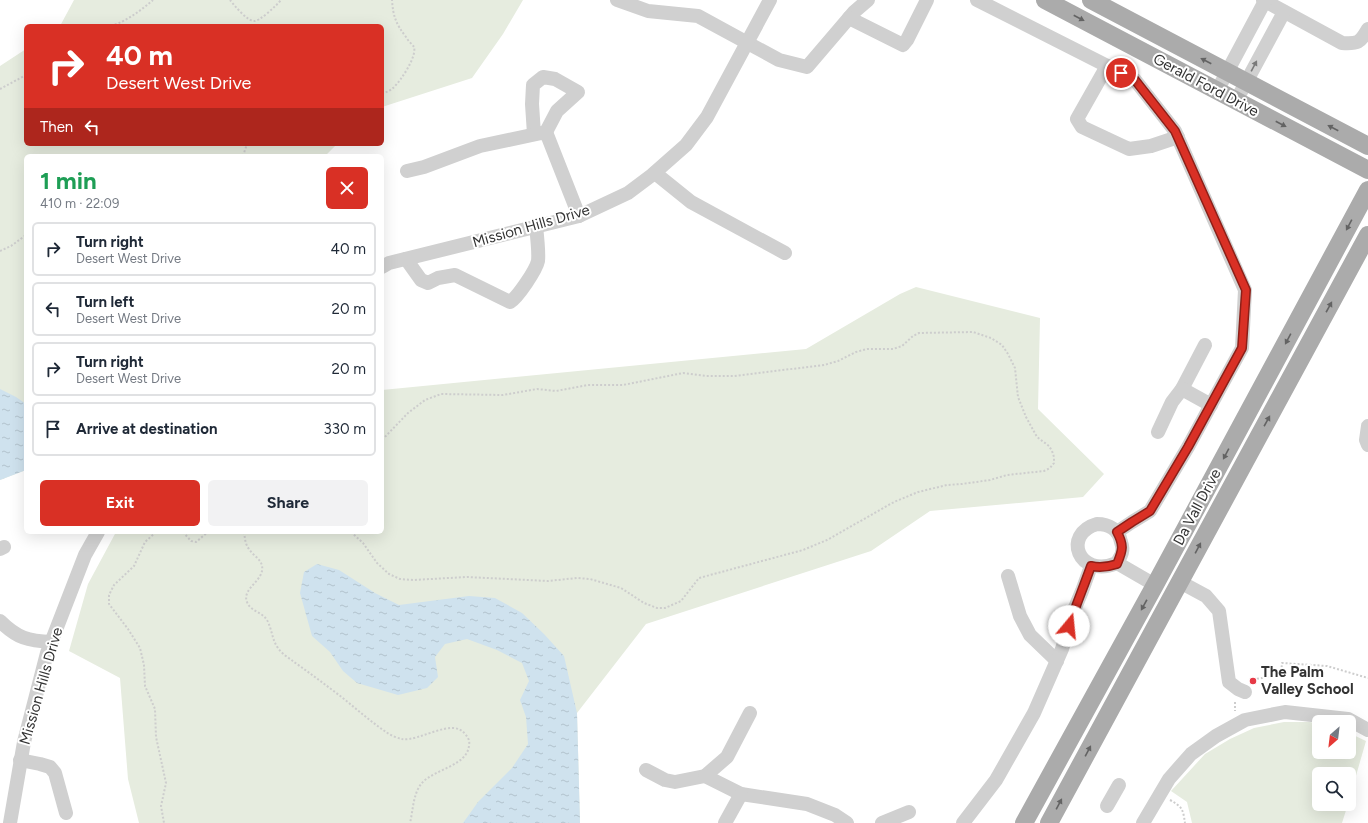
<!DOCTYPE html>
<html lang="en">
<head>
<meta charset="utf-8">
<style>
	body { margin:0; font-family:Figtree,sans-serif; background:#f2f2f3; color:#1f2937; height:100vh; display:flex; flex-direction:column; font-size:15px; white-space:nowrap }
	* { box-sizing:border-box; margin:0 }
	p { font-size:13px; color:#747a83 }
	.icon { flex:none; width:22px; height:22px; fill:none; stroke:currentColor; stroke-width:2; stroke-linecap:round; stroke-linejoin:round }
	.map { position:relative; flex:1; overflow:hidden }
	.sheet { position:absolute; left:24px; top:154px; width:360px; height:380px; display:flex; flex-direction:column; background:#fff; border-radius:6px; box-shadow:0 4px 16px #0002 }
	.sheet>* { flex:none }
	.guide { position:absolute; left:24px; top:24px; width:360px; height:122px; border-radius:6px; box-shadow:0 4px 16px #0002; background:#d93025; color:#fff; overflow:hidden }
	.needle { width:26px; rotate:208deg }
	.controls { position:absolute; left:1312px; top:715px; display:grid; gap:8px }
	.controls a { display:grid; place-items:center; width:44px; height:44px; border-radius:6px; background:#fff; box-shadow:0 4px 16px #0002; font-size:20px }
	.pin { position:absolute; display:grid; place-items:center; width:34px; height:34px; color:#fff; margin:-17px; border:2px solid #fff; border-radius:50%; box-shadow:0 1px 4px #0007 }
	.me { position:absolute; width:44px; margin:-22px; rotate:17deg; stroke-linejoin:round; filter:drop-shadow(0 0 3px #0008) }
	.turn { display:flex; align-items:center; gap:14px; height:84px; padding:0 16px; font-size:18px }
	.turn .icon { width:52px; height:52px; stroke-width:2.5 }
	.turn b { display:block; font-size:28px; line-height:34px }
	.then { display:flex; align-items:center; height:38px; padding:0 16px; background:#0003; gap:8px; font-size:15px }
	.round { display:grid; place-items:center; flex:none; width:42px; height:42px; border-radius:6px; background:#f2f2f3 }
	.summary { display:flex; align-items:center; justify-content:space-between; height:68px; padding:0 16px }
	h1 { font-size:24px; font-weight:700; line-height:30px; color:#1e9e55 }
	.primary-button { display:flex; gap:8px; margin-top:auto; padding:8px 16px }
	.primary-button a { flex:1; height:46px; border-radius:6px; background:#d93025; color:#fff; font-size:16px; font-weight:700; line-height:46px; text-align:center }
	.primary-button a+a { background:#f2f2f3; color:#1f2937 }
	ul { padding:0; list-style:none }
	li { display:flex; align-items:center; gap:12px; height:54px; margin:0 8px 6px; padding:0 8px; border:2px solid #e0e1e3; border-radius:6px }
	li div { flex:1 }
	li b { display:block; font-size:15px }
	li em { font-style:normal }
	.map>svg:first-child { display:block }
	.green { fill:#e6ecdf }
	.water { fill:url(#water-ripples) }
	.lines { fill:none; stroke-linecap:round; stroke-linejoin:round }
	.path { stroke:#cdcdcd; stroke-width:2; stroke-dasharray:2 2; stroke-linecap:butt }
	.minor { stroke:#d0d0d0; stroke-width:14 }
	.major { stroke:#ababab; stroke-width:18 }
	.oneway { fill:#636363 }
	.oneway2 { fill:#7a7a7a }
	.route-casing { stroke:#8d1f18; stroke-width:10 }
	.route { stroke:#d93025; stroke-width:7 }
	.poi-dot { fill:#e63946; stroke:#fff; stroke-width:1.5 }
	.labels { text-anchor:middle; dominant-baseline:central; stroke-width:4; stroke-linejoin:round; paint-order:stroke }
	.street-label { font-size:15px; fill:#333; stroke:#fff }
	.poi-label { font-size:15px; font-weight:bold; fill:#333; stroke:#fff; text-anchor:start }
</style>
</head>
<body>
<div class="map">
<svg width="1368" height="823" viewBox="0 0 1368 823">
	<defs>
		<pattern id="water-ripples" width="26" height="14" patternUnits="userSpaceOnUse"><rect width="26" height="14" fill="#cfe2ee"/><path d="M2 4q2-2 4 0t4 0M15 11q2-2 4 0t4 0" fill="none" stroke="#b2c2cd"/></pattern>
	</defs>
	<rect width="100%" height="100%" fill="#fff"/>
	<g class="green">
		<polygon points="74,0 523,0 503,34 472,78 382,107 382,26 60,26"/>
		<polygon points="26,49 26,144 337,144 325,156 26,156 26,470 0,480 0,66"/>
		<polygon points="916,287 1040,318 1038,409 1104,474 1083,497 930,511 871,551 646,624 577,713 580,823 139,823 128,779 120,678 69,651 88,584 116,532 382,532 382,390 806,349 900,294"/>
		<polygon points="1284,722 1310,722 1319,724 1319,752 1349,752 1349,733 1366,741 1349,800 1349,774 1319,774 1319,804 1348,804 1342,823 1192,823 1187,802 1171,791 1205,754 1230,739 1254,728"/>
	</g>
	<g class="water">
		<polygon points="0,389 16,397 26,404 26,470 0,480"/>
		<polygon points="317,564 339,570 375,593 399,605 469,596 495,598 522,613 544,634 564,656 577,713 580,823 463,823 478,802 512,768 528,744 526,717 520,700 529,681 522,663 497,650 467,639 445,644 435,657 438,677 427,688 398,695 357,683 343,671 330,652 312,636 300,593 304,572"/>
	</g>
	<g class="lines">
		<g class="path">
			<path d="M230,0C234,5 247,21 254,21C259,22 277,5 281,0"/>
			<path d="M111,26C127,21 140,11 153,0"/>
			<polyline points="0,89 26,75"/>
			<path d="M382,94C386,92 390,91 393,88C400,82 417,57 414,47C412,44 408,41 406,37C396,24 393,16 392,0"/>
			<polyline points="243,156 247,144"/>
			<polyline points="0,251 11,246 26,235"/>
			<polyline points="156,532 145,542 134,566 114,585 109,595 109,604 128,629 140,648 144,665 145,686 155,709 156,737 166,783 161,806 164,823"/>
			<polyline points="183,532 191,541 196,542 208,532"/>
			<path d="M244,532C245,538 245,544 249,549C254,557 264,560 262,571C260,582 242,590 247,602C250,611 262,612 267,620C272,629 272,640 278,648C282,654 289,658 294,662C307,671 319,680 331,689C350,703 367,719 386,732C390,735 397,738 402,739C419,742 453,717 465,734C468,737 470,741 469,745C468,766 434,769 422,783C413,793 413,811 410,823"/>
			<polyline points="351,532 363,543 377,563 389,574 400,579 413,580 467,577 548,581 577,578 590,579 621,588 644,603 657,608 665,608 681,601 699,578 803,550 827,540 894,502 918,492 947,485 962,484 990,480 1007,475 1044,471 1050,468 1054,463 1054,457 1052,451 1049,446 1037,437 1026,417 1018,397 1015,368 1008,354 1002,345 991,338 973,332 919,333 913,336 902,346 893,349 867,349 856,352 838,361 824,365 734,376 706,376 683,373 623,385 588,385 556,391 537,389 503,395 441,394 425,400 408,413 382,440"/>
			<polyline points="1249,680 1281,675 1282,663 1327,666 1368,678"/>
			<polyline points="1235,702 1235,711"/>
			<path d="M1170,800C1183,807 1183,810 1185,823"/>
		</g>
		<g class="minor">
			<polyline points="617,0 648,11 698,16 779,60 807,67 854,12 868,0"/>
			<polyline points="977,0 1135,80 1175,131 1245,290 1242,348 1188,447 1150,511 1132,522 1117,532"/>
			<path d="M1263,0L1342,43C1358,44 1360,43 1368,29"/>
			<polyline points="849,18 903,45 907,40 927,0"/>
			<polyline points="1107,66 1077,119 1082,127 1129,149 1151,146 1178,137"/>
			<polyline points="1217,91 1265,1"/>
			<polyline points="1236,101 1284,12"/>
			<polyline points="534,134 532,104 533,85 543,77 555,79 578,92 557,111 546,132"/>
			<polyline points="407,171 424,167 480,146 546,132 579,216"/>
			<polyline points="655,173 691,202 785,253"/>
			<path d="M406,259L421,280L428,283L438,278L455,275L510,302C518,297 536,270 538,261C539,253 537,235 536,226"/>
			<polyline points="382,267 389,263 579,216 628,193 652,175 686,145 707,117 770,0"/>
			<polyline points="1182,389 1205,345"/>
			<polyline points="1368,426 1366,440 1368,445"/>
			<polyline points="1158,432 1172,402 1182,389 1211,405"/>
			<path d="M1097,524C1109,524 1119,530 1121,542C1122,545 1123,549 1122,552C1122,555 1118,560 1117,563C1078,579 1062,534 1097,524Z"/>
			<polyline points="0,549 4,547"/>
			<polyline points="1117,563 1155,585"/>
			<polyline points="1008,576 1020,616 1030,635 1057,661"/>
			<polyline points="1180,582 1206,596 1219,611 1229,682 1238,689 1245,692"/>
			<path d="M0,621C17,638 28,641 52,642"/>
			<polyline points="20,760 40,764 50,767 55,773 66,813"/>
			<polyline points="646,770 665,780 675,782 705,776 727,757 750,713"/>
			<polyline points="705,776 741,794 807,804 835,815 847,823"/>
			<polyline points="1107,806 1119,785"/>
			<polyline points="10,823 24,742 47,653 85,555 98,532"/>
			<polyline points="725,823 741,794"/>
			<polyline points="882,823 909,812"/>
			<polyline points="963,823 996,780 1034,713 1062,649 1074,610 1082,591 1091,566"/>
			<polyline points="1143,823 1169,779 1191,754 1216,736 1245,720 1285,712 1348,719 1368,730"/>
		</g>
		<g class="major">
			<polyline points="1045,0 1368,170"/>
			<polyline points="1091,0 1368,146"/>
			<polyline points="1024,823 1155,585 1368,190"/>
			<polyline points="1049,823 1368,235"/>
		</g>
	</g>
	<defs><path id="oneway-solid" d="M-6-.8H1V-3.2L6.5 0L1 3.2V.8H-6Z"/></defs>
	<g class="oneway">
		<use href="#oneway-solid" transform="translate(1079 18) rotate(28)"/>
		<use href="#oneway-solid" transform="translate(1206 61) rotate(-152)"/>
		<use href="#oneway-solid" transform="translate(1281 124) rotate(28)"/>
		<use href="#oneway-solid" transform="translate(1333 128) rotate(-152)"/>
		<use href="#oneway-solid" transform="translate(1349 225) rotate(118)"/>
		<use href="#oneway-solid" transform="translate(1329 307) rotate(-61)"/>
		<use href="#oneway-solid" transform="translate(1288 339) rotate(118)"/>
		<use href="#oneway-solid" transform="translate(1267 421) rotate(-61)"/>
		<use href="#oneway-solid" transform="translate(1226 454) rotate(118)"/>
		<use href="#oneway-solid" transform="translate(1198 548) rotate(-62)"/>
		<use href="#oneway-solid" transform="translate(1144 605) rotate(119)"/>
		<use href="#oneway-solid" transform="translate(1088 751) rotate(-62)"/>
		<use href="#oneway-solid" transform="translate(1059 804) rotate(-62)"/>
	</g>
	<use class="oneway2" href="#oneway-solid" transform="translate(1254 66) rotate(-62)"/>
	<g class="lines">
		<defs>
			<path id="route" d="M1069,626C1076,605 1084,586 1091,566C1100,568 1108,567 1117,564C1123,550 1124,545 1117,532L1132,522L1150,511L1188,447L1242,348L1246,290L1175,131L1135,80L1121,73"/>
		</defs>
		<use href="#route" class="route-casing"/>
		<use href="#route" class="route"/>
	</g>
	<circle class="poi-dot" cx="1253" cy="681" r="4"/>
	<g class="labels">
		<g class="street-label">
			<text transform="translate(1206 85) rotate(28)">Gerald Ford Drive</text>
			<text transform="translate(531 226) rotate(-16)">Mission Hills Drive</text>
			<text transform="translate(1197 507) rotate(-62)">Da Vall Drive</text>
			<text transform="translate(41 686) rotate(-74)">Mission Hills Drive</text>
		</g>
		<g class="poi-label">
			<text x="1261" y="672">The Palm<tspan x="1261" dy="17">Valley School</tspan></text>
		</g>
	</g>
</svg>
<div class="controls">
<a><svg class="needle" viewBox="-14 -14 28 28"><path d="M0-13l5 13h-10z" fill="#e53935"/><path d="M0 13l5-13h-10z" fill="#747a83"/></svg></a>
<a><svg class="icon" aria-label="search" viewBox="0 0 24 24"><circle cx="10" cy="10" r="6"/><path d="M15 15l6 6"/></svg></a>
</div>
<div class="pin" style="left:1121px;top:73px;background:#d93025"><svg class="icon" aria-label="arrive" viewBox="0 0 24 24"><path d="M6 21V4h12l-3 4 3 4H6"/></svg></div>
<svg class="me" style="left:1069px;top:626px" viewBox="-20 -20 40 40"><circle r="19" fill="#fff"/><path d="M0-13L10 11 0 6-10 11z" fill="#d93025"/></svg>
<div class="guide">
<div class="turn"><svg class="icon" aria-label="right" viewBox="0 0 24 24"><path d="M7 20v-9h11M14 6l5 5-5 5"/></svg><div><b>40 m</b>Desert West Drive</div></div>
<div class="then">Then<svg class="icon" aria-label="left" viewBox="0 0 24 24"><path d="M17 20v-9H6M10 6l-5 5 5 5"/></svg></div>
</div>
<section class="sheet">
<div class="summary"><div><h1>1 min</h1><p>410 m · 22:09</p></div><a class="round" style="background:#d93025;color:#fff"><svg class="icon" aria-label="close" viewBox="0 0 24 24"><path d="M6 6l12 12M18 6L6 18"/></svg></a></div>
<ul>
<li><svg class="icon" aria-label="right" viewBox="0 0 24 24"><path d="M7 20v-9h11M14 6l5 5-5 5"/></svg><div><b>Turn right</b><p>Desert West Drive</p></div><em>40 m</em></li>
<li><svg class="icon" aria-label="left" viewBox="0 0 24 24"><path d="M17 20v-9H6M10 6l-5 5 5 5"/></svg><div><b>Turn left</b><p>Desert West Drive</p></div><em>20 m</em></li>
<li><svg class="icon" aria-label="right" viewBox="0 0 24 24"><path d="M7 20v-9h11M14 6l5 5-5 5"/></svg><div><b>Turn right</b><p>Desert West Drive</p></div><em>20 m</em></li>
<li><svg class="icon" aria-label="arrive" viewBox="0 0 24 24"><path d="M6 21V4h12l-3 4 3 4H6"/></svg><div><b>Arrive at destination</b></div><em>330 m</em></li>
</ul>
<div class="primary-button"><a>Exit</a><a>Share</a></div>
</section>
</div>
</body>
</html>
